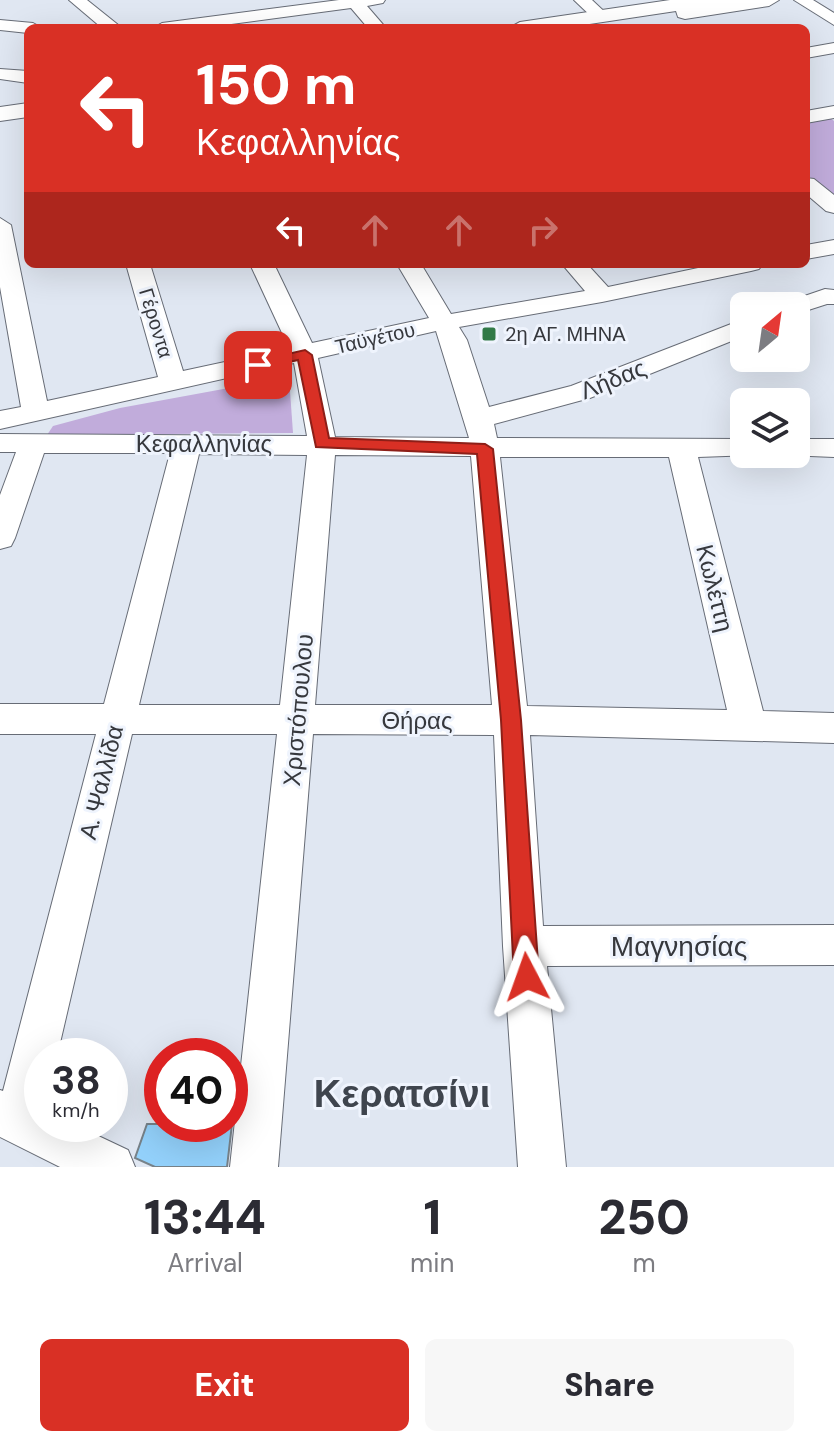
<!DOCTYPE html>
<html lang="en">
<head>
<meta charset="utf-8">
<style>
	body { margin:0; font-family:"DM Sans",sans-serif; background:#f7f7f7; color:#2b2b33; height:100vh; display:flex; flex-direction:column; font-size:30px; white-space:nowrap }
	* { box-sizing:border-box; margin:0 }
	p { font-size:26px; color:#7c7c81 }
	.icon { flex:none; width:44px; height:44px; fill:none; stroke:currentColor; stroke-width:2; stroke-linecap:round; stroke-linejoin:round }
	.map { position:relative; height:1167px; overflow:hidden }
	.sheet { display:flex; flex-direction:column; background:#fff; flex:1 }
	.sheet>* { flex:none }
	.top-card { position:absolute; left:24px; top:24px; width:786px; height:244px; border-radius:12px; box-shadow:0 8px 32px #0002; background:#d93025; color:#fff; overflow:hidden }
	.needle { width:52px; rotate:29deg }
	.buttons { position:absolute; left:730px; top:292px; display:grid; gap:16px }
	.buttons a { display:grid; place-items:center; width:80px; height:80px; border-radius:12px; background:#fff; box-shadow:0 8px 32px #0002; font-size:40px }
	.speed { position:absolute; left:24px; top:1038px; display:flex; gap:16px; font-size:40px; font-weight:700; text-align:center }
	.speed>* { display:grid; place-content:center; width:104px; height:104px; border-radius:50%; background:#fff; box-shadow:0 8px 32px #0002; line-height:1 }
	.speed small { font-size:20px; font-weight:400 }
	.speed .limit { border:12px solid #d22; background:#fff; color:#111 }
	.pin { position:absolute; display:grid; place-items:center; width:68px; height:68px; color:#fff; margin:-34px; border-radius:16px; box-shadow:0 4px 12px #0006 }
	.me { position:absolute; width:88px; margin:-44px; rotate:356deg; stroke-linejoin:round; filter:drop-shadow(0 0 6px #0008) }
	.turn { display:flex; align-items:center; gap:28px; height:168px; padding:0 40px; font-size:36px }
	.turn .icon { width:104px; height:104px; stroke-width:2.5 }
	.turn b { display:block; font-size:56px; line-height:68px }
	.lanes { display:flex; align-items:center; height:76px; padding:0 40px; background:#0003; justify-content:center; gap:40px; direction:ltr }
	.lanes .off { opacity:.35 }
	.eta { display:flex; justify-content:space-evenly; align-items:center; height:136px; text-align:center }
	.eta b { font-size:48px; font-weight:800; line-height:56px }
	.primary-button { display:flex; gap:16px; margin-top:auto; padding:16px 40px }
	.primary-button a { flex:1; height:92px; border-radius:12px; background:#d93025; color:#fff; font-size:32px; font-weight:800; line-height:92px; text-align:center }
	.primary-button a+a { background:#f7f7f7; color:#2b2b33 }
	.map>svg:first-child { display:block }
	.green { fill:#c1acdb }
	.building { fill:#93d1fb; stroke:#778289; stroke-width:2 }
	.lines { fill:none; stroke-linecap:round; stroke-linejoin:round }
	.minor-casing { stroke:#676c76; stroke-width:2 }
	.major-casing { stroke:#676c76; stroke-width:2 }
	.minor { fill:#fff; fill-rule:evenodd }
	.major { fill:#fff; fill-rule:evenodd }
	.route { fill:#d93025; stroke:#8d1f18; stroke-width:2 }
	.poi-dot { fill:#327a47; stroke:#eff4fd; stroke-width:3 }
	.labels { text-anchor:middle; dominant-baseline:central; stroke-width:6; stroke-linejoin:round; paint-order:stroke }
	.far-street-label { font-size:20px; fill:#36383d; stroke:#eff4fd }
	.far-poi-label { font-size:20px; fill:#36383d; stroke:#eff4fd; text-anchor:start }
	.street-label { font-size:24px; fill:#36383d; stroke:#eff4fd }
	.near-street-label { font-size:28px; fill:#36383d; stroke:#eff4fd }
	.near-district-label { font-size:38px; font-weight:bold; fill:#3f454e; stroke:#eff4fd }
</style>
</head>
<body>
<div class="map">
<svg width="834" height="1167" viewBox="0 0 834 1167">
	<rect width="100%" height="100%" fill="#e0e7f2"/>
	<g class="green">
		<polygon points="829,117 834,121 834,197 806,174 806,121"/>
		<polygon points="289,377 293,433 47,435 53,426 120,408"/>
	</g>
	<polygon class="building" points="147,1124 232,1124 227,1167 155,1167 135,1158"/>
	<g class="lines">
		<defs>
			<g id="minor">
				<polygon points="69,0 87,0 122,28 102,28"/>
				<polygon points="339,0 385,0 383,3 367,6 386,28 368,28 351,8 201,28 153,28 162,23"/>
				<polygon points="574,0 592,0 609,16 607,20 595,20"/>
				<polygon points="794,0 813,0 834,13 834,25"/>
				<polygon points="0,20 33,23 42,28 28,28 28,33 0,30"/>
				<polygon points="834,43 834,53 806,58 806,48"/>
				<polygon points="0,69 28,71 28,83 0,79"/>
				<polygon points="834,106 834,118 806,123 806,111"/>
				<polygon points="806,178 814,179 834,195 834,213 826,211 806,194"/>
				<path d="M0,218L11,225L47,401L158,377L126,264H150L183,371L289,348L250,264H274L312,343L429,318L397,264H421L451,314L585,291L562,264H587L608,287L717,264H763L759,269L751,271L602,302L459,327L467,340L489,407L571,386L744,319V336L590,398L494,424L497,438L744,439V454L754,455L698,457L763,711L834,713V743L530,735L543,926L834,925V965L547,966L566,1167H518L503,946L494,735L313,734L278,1167H230L277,734H132L57,1056H42V1124H73L128,1150L135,1167H60L0,1137V1090L3,1091L96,734H0V704H104L170,453H44L15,538L11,546L0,549V495L16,452H0V434L307,436L294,363L0,429V411L21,407L0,287ZM436,331L469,438L335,437L318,358ZM199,454L307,455L280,705H139ZM335,455L471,456L492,705H315ZM500,457H669L727,710L527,706Z"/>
				<polygon points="834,240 834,254 806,259 806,245"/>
				<polygon points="825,289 834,290 834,304 827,304 796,314 796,306 784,306 787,302"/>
				<polygon points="796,439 834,439 834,457 786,455 796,454"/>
			</g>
			<g id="major">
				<polygon points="670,0 779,0 769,6 685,19 678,17 676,11 563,28 509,28 520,22"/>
				<polygon points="28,103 28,117 0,121 0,107"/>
			</g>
		</defs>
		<use href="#minor" class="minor-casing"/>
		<use href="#major" class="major-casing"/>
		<use href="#minor" class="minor"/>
		<use href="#major" class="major"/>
	</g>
	<polygon class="route" points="305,350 312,355 329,438 485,444 493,449 521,720 539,977 535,986 527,989 518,986 514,977 501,720 477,454 316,447 298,360 258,369 251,365 253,362"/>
	<rect class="poi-dot" x="481" y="326" width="16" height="16" rx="4"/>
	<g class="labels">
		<g class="far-street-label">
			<text transform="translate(156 323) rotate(73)">Γέροντα</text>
			<text transform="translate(375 338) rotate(-13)">Ταϋγέτου</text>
		</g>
		<g class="far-poi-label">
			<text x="505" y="334">2η ΑΓ. ΜΗΝΑ</text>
		</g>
		<g class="street-label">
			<text transform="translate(613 379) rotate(-22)">Λήδας</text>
			<text x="204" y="443">Κεφαλληνίας</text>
			<text transform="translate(715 588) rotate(76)">Κωλέττη</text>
			<text transform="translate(298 710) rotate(-85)">Χριστόπουλου</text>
			<text x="417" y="720">Θήρας</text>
			<text transform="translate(101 782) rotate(-76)">Α. Ψαλλίδα</text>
		</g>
		<g class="near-street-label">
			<text x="679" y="946">Μαγνησίας</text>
		</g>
		<g class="near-district-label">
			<text x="402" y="1094">Κερατσίνι</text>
		</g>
	</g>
</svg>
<div class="buttons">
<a><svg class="needle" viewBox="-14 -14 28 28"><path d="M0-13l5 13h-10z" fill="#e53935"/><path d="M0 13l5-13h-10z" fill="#7c7c81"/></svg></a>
<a><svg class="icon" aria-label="layers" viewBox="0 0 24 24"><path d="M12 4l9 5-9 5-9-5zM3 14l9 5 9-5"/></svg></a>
</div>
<div class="speed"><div>38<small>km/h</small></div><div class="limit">40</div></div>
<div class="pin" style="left:258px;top:365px;background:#d93025"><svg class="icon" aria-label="arrive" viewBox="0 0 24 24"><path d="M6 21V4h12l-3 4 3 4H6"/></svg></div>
<svg class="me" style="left:527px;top:977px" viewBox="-20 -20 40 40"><path d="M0-17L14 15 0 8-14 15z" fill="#d93025" stroke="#fff" stroke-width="4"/></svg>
<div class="top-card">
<div class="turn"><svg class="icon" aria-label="left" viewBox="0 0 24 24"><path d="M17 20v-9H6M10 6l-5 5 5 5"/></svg><div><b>150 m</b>Κεφαλληνίας</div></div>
<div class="lanes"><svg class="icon" aria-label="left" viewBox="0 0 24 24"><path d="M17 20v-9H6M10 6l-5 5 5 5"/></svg><svg class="icon off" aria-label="ahead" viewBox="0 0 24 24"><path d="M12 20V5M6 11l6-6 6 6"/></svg><svg class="icon off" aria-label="ahead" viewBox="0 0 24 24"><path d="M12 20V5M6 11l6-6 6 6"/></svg><svg class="icon off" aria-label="right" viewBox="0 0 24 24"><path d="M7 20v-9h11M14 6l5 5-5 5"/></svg></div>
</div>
</div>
<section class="sheet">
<div class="eta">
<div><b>13:44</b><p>Arrival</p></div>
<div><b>1</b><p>min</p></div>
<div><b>250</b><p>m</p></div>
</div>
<div class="primary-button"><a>Exit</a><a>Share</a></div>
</section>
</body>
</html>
